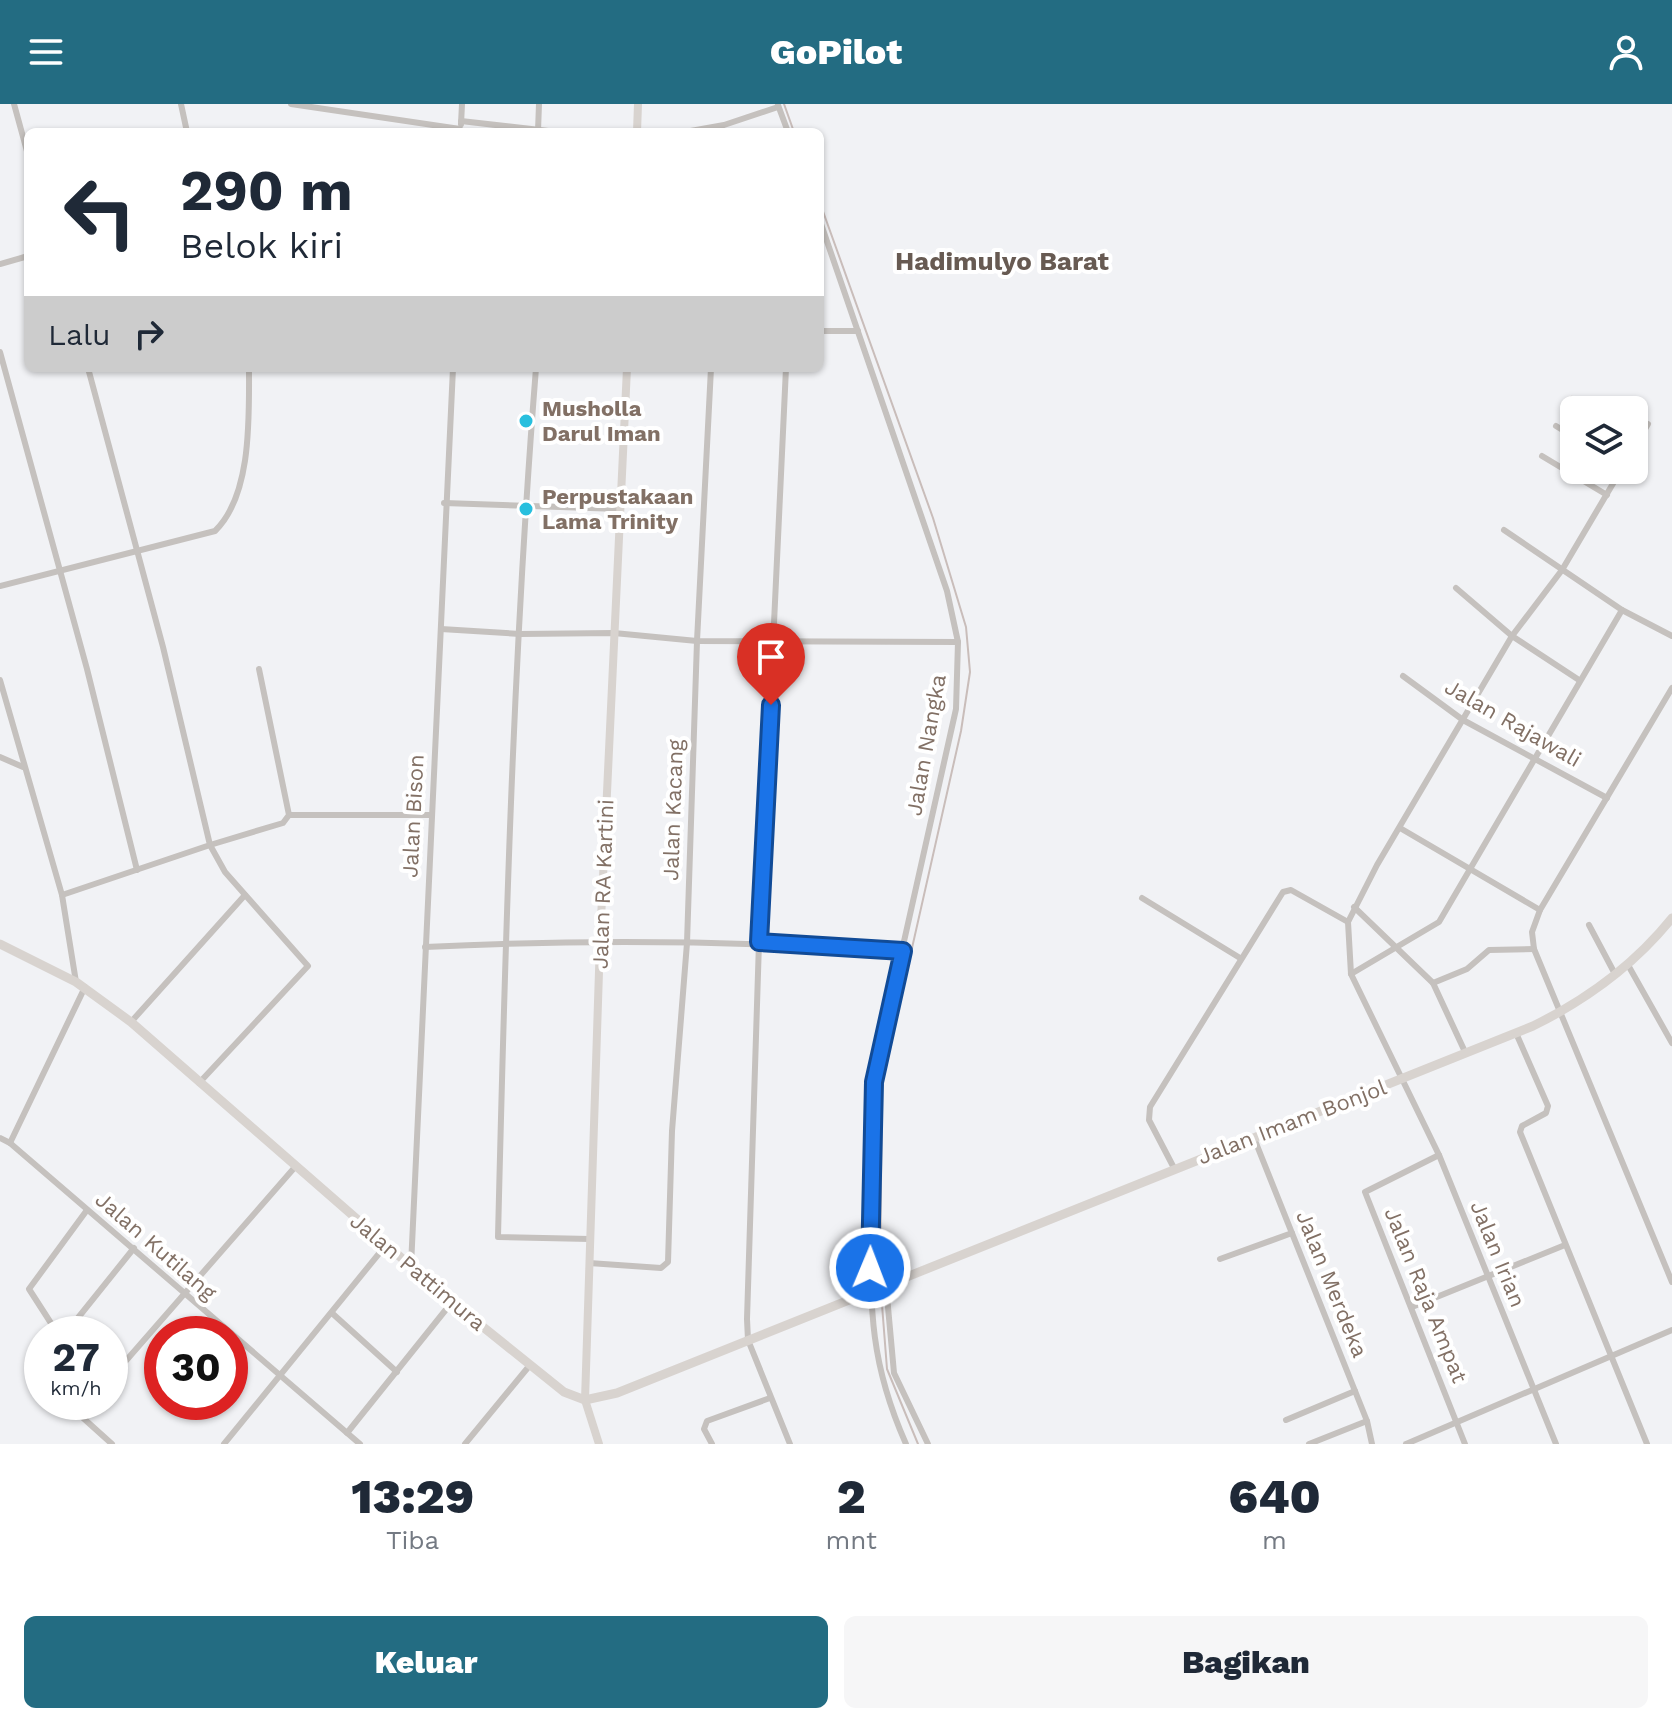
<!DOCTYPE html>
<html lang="id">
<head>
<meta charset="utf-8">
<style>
	body { margin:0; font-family:"Work Sans",sans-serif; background:#f6f6f7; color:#1f2937; height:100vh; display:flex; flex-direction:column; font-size:30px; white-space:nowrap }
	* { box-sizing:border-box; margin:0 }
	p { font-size:26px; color:#747a83 }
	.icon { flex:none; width:44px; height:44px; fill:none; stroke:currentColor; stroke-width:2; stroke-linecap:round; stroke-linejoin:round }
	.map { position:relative; height:1340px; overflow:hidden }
	.details { display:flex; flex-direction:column; background:#fff; flex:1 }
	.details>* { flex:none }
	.banner { position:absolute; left:24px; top:24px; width:800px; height:244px; border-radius:12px; box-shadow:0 2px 6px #0004; background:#fff; color:#1f2937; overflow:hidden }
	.controls { position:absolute; left:1560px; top:292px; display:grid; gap:16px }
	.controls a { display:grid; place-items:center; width:88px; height:88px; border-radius:12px; background:#fff; box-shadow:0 2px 6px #0004; font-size:40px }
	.speed { position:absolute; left:24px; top:1212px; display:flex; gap:16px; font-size:40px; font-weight:700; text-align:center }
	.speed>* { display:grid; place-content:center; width:104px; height:104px; border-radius:50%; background:#fff; box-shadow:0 2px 6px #0004; line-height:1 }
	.speed small { font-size:20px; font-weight:400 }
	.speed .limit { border:12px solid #d22; background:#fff; color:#111 }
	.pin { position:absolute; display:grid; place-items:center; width:68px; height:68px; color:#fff; margin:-82px -34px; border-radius:50% 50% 50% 0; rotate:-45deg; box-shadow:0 0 8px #0007 }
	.pin .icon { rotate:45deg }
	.me { position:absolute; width:88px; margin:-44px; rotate:1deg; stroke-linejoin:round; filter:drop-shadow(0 0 6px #0008) }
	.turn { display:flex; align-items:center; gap:28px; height:168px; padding:0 24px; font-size:36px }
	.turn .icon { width:104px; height:104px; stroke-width:2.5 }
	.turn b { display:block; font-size:56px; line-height:68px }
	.then { display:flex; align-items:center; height:76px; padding:0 24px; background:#0003; gap:16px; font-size:30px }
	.eta { display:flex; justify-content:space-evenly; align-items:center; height:136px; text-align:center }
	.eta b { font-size:48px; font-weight:800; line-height:56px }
	.cta { display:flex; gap:16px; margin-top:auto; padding:16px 24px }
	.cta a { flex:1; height:92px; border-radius:12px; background:#236c82; color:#fff; font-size:32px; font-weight:800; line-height:92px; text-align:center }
	.cta a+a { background:#f6f6f7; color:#1f2937 }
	header { display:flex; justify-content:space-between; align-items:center; height:104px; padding:0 24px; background:#236c82; color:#fff; font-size:36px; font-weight:800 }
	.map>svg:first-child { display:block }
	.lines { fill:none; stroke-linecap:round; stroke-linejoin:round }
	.stream { stroke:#c9bdba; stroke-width:2 }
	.minor { stroke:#c5c1be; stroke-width:6 }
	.secondary { stroke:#d8d3cf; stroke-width:8 }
	.primary { stroke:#d8d3cf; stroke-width:9 }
	.route-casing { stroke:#114b97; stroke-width:20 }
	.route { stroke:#1a73e8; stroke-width:14 }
	.poi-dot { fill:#28bfde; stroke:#fff; stroke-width:3 }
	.labels { text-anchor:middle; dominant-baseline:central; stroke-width:8; stroke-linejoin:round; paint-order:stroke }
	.poi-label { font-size:22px; font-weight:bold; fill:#827065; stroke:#fff; text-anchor:start }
	.street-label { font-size:22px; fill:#827065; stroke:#fff }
	.quarter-label { font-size:26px; font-weight:bold; fill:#675a52; stroke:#fff }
</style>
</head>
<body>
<header><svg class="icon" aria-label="menu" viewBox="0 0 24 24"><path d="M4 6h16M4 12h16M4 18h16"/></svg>GoPilot<svg class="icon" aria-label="person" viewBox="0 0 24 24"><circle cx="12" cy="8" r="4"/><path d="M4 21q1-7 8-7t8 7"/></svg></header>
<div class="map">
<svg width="1672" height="1340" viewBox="0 0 1672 1340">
	<rect width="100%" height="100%" fill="#f1f2f5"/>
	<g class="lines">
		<g class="stream">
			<polyline points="784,0 794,28"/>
			<polyline points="820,99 933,414 966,523 970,568 961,627 882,977 880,1181"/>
			<polyline points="881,1188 887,1265 918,1340"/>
		</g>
		<g class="minor">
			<polyline points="14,0 28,51"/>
			<polyline points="181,0 187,28"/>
			<polyline points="291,0 460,25"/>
			<polyline points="778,1 788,28"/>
			<polyline points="461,17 557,28"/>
			<polyline points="461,20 462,0"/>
			<polyline points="538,27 539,0"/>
			<polyline points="685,28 724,21 778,3"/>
			<path d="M820,117L947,487L958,538L956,605L877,958C869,1005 871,1051 871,1099C871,1194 866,1250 906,1340"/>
			<polyline points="0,160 28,152"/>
			<polyline points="820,227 858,227"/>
			<polyline points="0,248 87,565 137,766"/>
			<path d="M536,264C513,553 505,843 498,1133L590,1135"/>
			<polyline points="786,264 759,838 747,1215 748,1236 790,1340"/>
			<polyline points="1572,295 1591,306"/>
			<polyline points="1556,322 1574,333"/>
			<polyline points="1634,344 1648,320"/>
			<polyline points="1542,352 1607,391"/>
			<polyline points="444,399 620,405"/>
			<polyline points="1504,426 1622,506 1672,532"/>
			<path d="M0,482L215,427C252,391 249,313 249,264"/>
			<polyline points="1456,484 1512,532 1579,576"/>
			<polyline points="441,525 520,530 614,529 697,537 958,538"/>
			<polyline points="1403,572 1463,616 1607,694"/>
			<polyline points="0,576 62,791 76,878"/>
			<polyline points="1672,584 1540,806 1532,828 1534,845 1672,1178"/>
			<polyline points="0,653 23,663"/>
			<polyline points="289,711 432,711"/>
			<polyline points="1400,724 1540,806"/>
			<polyline points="62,791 210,741 163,543 88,264"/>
			<polyline points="1142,794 1240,854"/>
			<polyline points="1354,803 1433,879 1466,950"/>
			<polyline points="1589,821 1615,870"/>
			<path d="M425,843C584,835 743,837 903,847"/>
			<polyline points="1628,861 1672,939"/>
			<polyline points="1351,870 1439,818 1622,506"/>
			<polyline points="1433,879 1467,865 1489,846 1534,845"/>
			<polyline points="131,918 245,791"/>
			<polyline points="1516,929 1548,1002 1546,1009 1522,1022 1520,1028 1647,1340"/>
			<polyline points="199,979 308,862 225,768 210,741 283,719 289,711 259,565"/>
			<polyline points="0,1034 10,1039 360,1340"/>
			<polyline points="1254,1034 1367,1317 1372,1340"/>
			<polyline points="10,1039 85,883"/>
			<polyline points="1439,1051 1365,1088 1465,1340"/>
			<polyline points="1174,1064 1149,1016 1150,1003 1283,788 1291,786 1348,818"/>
			<polyline points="1220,1155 1292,1129"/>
			<polyline points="589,1159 661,1164 668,1158 672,1027 687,839 697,537 711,264"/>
			<polyline points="411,1162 453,264"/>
			<polyline points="886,1181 894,1269 928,1340"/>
			<polyline points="1412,1203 1565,1141"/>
			<polyline points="333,1210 397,1268"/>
			<polyline points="58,1230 29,1185 87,1106"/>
			<polyline points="65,1230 134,1144"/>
			<polyline points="110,1275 295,1063"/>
			<polyline points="91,1298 82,1313 112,1340"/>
			<polyline points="1286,1316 1355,1287"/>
			<polyline points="347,1329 452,1198"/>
			<polyline points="224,1340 386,1141"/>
			<polyline points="465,1340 530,1261"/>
			<polyline points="712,1340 704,1325 707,1317 770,1294"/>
			<polyline points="1309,1340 1367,1317"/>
			<polyline points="1406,1340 1672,1226"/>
			<polyline points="1556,1340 1439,1051 1351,870 1348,818 1377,761 1512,532 1562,466 1621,366"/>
		</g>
		<g class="secondary">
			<polyline points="637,28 638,0"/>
			<polyline points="599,1340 585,1296 600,837 627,264"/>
		</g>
		<path class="primary" d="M0,840L76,878L131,918L452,1198L564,1288L585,1296L617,1289L1533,922C1586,896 1635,860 1672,814"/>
	</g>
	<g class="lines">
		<defs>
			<polyline id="route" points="771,601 759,838 903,847 874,978 870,1164"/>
		</defs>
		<use href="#route" class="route-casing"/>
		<use href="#route" class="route"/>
	</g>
	<g class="poi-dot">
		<circle cx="526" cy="317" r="8"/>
		<circle cx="526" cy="405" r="8"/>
	</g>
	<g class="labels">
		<g class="poi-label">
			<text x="542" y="304">Musholla<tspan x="542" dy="25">Darul Iman</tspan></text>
			<text x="542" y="392">Perpustakaan<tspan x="542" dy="25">Lama Trinity</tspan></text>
		</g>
		<g class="street-label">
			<text transform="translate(1513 619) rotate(30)">Jalan Rajawali</text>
			<text transform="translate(926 641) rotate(-80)">Jalan Nangka</text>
			<text transform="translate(673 706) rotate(-88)">Jalan Kacang</text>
			<text transform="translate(413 712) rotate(-87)">Jalan Bison</text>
			<text transform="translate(603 780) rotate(-88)">Jalan RA Kartini</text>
			<text transform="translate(1292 1018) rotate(-21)">Jalan Imam Bonjol</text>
			<text transform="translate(156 1142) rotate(41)">Jalan Kutilang</text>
			<text transform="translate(1498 1150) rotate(68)">Jalan Irian</text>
			<text transform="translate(418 1168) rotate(40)">Jalan Pattimura</text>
			<text transform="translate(1332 1180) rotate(68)">Jalan Merdeka</text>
			<text transform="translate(1426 1191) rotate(68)">Jalan Raja Ampat</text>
		</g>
		<g class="quarter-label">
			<text x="1002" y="157">Hadimulyo Barat</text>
		</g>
	</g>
</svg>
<div class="controls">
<a><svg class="icon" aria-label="layers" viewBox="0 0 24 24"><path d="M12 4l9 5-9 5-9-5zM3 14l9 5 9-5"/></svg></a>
</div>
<div class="speed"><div>27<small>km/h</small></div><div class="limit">30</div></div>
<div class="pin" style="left:771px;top:601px;background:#d93025"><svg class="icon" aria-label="arrive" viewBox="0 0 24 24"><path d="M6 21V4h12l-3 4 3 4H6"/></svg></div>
<svg class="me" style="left:870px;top:1164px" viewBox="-20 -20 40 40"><circle r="17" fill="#1a73e8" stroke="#fff" stroke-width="3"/><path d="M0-11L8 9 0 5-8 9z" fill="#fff"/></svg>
<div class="banner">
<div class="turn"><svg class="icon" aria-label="left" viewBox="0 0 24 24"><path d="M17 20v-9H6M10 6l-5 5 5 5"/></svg><div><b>290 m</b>Belok kiri</div></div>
<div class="then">Lalu<svg class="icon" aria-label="right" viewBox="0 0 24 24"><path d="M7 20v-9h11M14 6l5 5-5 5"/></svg></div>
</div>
</div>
<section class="details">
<div class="eta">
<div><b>13:29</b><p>Tiba</p></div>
<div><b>2</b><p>mnt</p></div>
<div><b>640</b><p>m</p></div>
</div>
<div class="cta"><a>Keluar</a><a>Bagikan</a></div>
</section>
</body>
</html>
